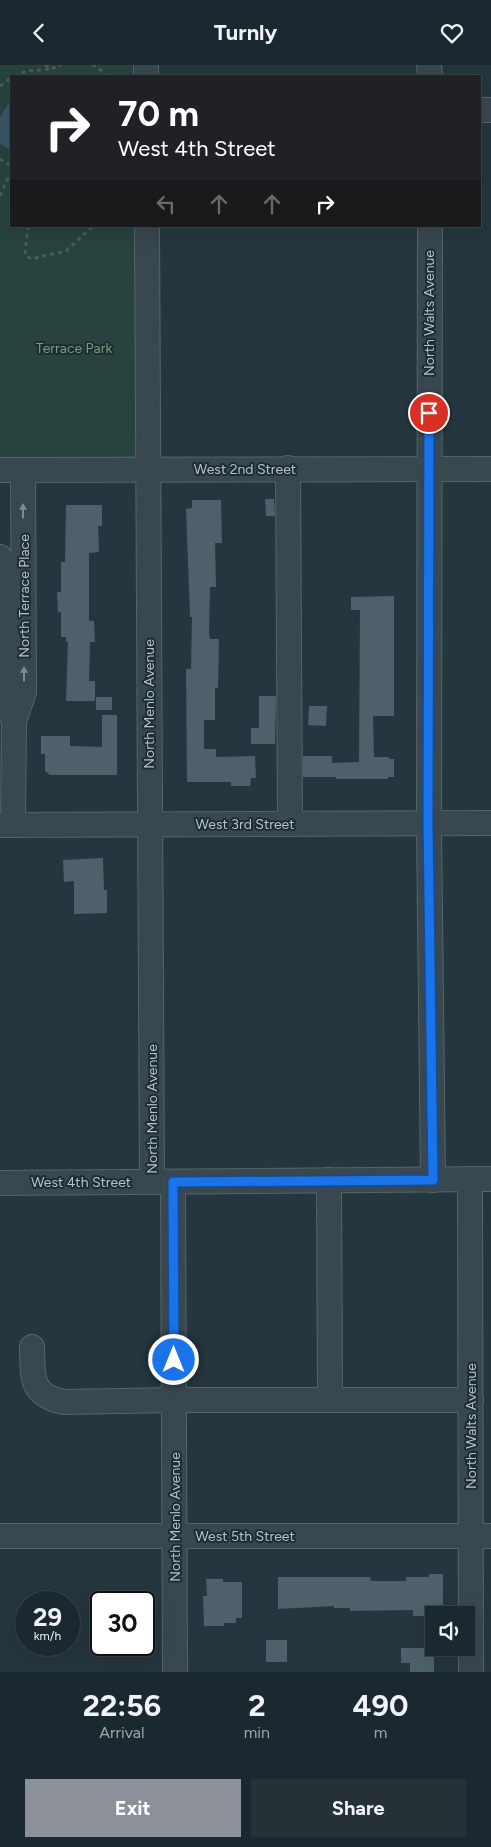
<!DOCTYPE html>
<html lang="en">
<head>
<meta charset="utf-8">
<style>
	body { margin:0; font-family:Figtree,sans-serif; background:#253037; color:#f1f3f6; height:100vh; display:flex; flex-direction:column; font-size:19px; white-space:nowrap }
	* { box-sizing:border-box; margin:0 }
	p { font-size:16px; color:#a0a6aa }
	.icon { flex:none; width:28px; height:28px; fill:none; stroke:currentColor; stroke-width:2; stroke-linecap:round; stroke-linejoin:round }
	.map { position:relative; height:1607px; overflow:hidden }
	.drawer { display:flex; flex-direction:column; background:#1c282f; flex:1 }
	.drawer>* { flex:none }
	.banner { position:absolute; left:10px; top:10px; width:471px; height:152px; border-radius:0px; box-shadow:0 5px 20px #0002,0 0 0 1px #3a444b; background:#202124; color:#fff; overflow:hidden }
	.buttons { position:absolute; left:425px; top:1541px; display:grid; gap:10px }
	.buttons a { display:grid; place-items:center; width:50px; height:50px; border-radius:0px; background:#1c282f; box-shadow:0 5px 20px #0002,0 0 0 1px #3a444b; font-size:25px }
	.speed { position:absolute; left:15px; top:1526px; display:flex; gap:10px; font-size:25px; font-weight:700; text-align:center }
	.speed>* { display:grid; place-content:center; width:65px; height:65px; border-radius:50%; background:#1c282f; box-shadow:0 5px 20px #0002,0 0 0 1px #3a444b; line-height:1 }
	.speed small { font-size:12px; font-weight:400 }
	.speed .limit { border:2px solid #111; border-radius:8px; background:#fff; color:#111 }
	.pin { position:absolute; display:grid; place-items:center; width:42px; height:42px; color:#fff; margin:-21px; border:2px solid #fff; border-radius:50%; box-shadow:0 1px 5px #0007 }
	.me { position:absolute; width:55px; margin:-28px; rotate:0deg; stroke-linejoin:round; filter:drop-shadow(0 0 4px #0008) }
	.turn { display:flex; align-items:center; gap:18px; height:105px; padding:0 25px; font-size:22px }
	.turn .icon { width:65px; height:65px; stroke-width:2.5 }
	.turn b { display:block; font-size:35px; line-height:42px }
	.lanes { display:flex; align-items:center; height:48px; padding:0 25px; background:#0003; justify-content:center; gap:25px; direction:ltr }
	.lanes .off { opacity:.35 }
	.eta { display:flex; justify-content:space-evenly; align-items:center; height:85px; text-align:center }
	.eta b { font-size:30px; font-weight:700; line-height:35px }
	.cta { display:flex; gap:10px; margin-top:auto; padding:10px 25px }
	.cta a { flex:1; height:58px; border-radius:0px; background:#8c9099; color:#fff; font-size:20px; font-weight:700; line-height:58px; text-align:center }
	.cta a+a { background:#253037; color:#f1f3f6 }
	header { display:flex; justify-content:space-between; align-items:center; height:65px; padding:0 25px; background:#1c282f; font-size:22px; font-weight:700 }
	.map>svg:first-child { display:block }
	.green { fill:#28423e }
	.water { fill:#395666 }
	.building { fill:#4e616a }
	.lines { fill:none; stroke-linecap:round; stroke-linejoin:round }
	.minor-casing { stroke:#57656d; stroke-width:26 }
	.path { stroke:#475e5b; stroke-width:3; stroke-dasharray:4 4; stroke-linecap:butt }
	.minor { stroke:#39474f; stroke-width:24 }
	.oneway { fill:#7e8b93 }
	.route-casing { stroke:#114b97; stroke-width:12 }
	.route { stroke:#1a73e8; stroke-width:9 }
	.labels { text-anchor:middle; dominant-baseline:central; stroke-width:4; stroke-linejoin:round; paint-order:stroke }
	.street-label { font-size:14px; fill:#b6c2ca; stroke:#1e2d34 }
	.park-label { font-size:14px; fill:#759f74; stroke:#1e2d34 }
</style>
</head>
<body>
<header><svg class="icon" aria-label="back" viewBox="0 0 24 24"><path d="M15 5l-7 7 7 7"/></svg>Turnly<svg class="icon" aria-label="heart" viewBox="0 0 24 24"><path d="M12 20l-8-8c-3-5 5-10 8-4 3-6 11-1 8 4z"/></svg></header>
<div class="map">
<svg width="491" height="1607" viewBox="0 0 491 1607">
	<rect width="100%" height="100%" fill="#25363f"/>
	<polygon class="green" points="0,0 146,0 146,11 11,11 11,161 147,161 148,404 0,405"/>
	<polygon class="water" points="11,34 11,85 0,79 0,52"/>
	<g class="building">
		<polygon points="265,434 274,434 275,451 266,451"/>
		<polygon points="192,435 221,435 222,478 215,478 216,522 210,522 209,568 210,574 219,574 218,623 215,623 215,655 204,655 204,684 216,684 216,692 255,691 256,713 251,713 250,721 231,721 231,717 187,717 186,604 191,604 192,552 190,552 186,444 192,443"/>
		<polygon points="66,440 102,440 102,461 98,461 99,487 89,488 89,556 94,556 95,577 90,577 89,616 95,616 95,636 66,636 68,577 66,577 66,572 61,572 61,547 58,547 57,527 61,527 61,497 65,497"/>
		<polygon points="394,531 394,651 373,651 374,692 389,692 389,694 394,694 394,712 388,712 388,714 336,714 336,712 303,712 303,691 332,691 332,698 359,697 360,545 351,545 351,532"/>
		<polygon points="259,631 276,631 275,679 251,679 251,663 259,663"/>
		<rect x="96" y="632" width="16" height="13"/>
		<polygon points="309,641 327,641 326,661 308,660"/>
		<polygon points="102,650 117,650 117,710 50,710 45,706 45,689 41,689 41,671 70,671 70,681 102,682"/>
		<polygon points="103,793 104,825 107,825 107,848 74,849 74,816 64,817 63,795"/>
		<polygon points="429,1509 443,1509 443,1544 434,1544 434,1551 413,1551 413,1545 350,1546 350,1543 334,1543 334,1541 278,1544 278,1512 370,1512 371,1516 406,1516 406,1512 429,1512"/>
		<polygon points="206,1514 223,1514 223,1517 242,1517 242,1553 236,1553 236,1558 224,1558 224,1561 204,1561 203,1531 207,1531"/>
		<rect x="266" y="1575" width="21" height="22"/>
		<polygon points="401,1583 434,1583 434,1607 410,1607 410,1598 401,1598"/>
	</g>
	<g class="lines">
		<defs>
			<g id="minor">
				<polyline points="146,0 146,11"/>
				<polyline points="429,0 430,11"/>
				<polyline points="480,45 491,45"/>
				<polyline points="147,161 152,1117"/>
				<polyline points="430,161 429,758 433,1115"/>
				<polyline points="288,403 290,759"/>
				<polyline points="0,405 491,404"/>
				<polyline points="0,492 1,627 14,656"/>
				<polyline points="0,760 491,758"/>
				<polyline points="13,760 14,656 24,627 23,405"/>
				<polyline points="470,1114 471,1607"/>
				<polyline points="329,1115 330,1334"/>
				<polyline points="173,1117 175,1607"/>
				<polyline points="0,1118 491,1114"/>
				<path d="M32,1282C33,1311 29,1330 64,1337L175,1335H471"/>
				<polyline points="0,1471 491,1471"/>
			</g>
		</defs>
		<use href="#minor" class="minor-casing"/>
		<g class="path">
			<polyline points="45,0 51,4 61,0"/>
			<polyline points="92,0 96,1 107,11"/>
			<polyline points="14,11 27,6 51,4"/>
			<polyline points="0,21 11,13"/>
			<polyline points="0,94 11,101"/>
			<polyline points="0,131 11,106"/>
			<polyline points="28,161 25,190 31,194 66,186 93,161"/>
		</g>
		<use href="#minor" class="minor"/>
	</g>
	<defs><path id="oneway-solid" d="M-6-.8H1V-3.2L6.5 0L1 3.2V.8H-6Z" transform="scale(1.25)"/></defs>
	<g class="oneway">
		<use href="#oneway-solid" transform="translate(23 446) rotate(-90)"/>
		<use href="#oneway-solid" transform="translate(24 609) rotate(-90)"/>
	</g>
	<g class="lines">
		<defs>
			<polyline id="route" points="174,1295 173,1117 433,1115 428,758 429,348"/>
		</defs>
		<use href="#route" class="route-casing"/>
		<use href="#route" class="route"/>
	</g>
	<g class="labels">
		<g class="street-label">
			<text transform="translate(429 248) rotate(-90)">North Walts Avenue</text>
			<text x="245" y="404">West 2nd Street</text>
			<text transform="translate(24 531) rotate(-90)">North Terrace Place</text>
			<text transform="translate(149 639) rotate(-90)">North Menlo Avenue</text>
			<text x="245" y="759">West 3rd Street</text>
			<text transform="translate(152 1044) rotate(-90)">North Menlo Avenue</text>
			<text x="81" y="1117">West 4th Street</text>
			<text transform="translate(471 1361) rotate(-90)">North Walts Avenue</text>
			<text transform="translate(175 1452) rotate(-90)">North Menlo Avenue</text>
			<text x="245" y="1471">West 5th Street</text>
		</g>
		<g class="park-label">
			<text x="74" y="283">Terrace Park</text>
		</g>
	</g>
</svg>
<div class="buttons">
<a><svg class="icon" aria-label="sound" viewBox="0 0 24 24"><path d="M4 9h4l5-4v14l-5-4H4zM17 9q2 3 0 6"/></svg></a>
</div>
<div class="speed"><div>29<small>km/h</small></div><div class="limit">30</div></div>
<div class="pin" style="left:429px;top:348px;background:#d93025"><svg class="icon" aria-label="arrive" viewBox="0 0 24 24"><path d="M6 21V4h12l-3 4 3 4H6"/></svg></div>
<svg class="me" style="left:174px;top:1295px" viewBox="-20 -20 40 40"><circle r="17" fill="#1a73e8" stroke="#fff" stroke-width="3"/><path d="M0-11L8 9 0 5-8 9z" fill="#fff"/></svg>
<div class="banner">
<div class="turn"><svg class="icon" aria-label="right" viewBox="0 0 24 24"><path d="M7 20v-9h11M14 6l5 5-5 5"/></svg><div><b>70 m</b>West 4th Street</div></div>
<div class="lanes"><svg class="icon off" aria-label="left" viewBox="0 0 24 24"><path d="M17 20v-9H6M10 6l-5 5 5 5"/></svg><svg class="icon off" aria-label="ahead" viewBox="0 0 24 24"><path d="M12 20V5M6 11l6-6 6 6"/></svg><svg class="icon off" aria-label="ahead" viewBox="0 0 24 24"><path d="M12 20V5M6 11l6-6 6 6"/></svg><svg class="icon" aria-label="right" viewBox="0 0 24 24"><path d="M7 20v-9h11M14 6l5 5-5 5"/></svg></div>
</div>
</div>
<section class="drawer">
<div class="eta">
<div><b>22:56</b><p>Arrival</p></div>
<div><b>2</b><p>min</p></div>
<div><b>490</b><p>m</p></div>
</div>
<div class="cta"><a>Exit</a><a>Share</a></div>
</section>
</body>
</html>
